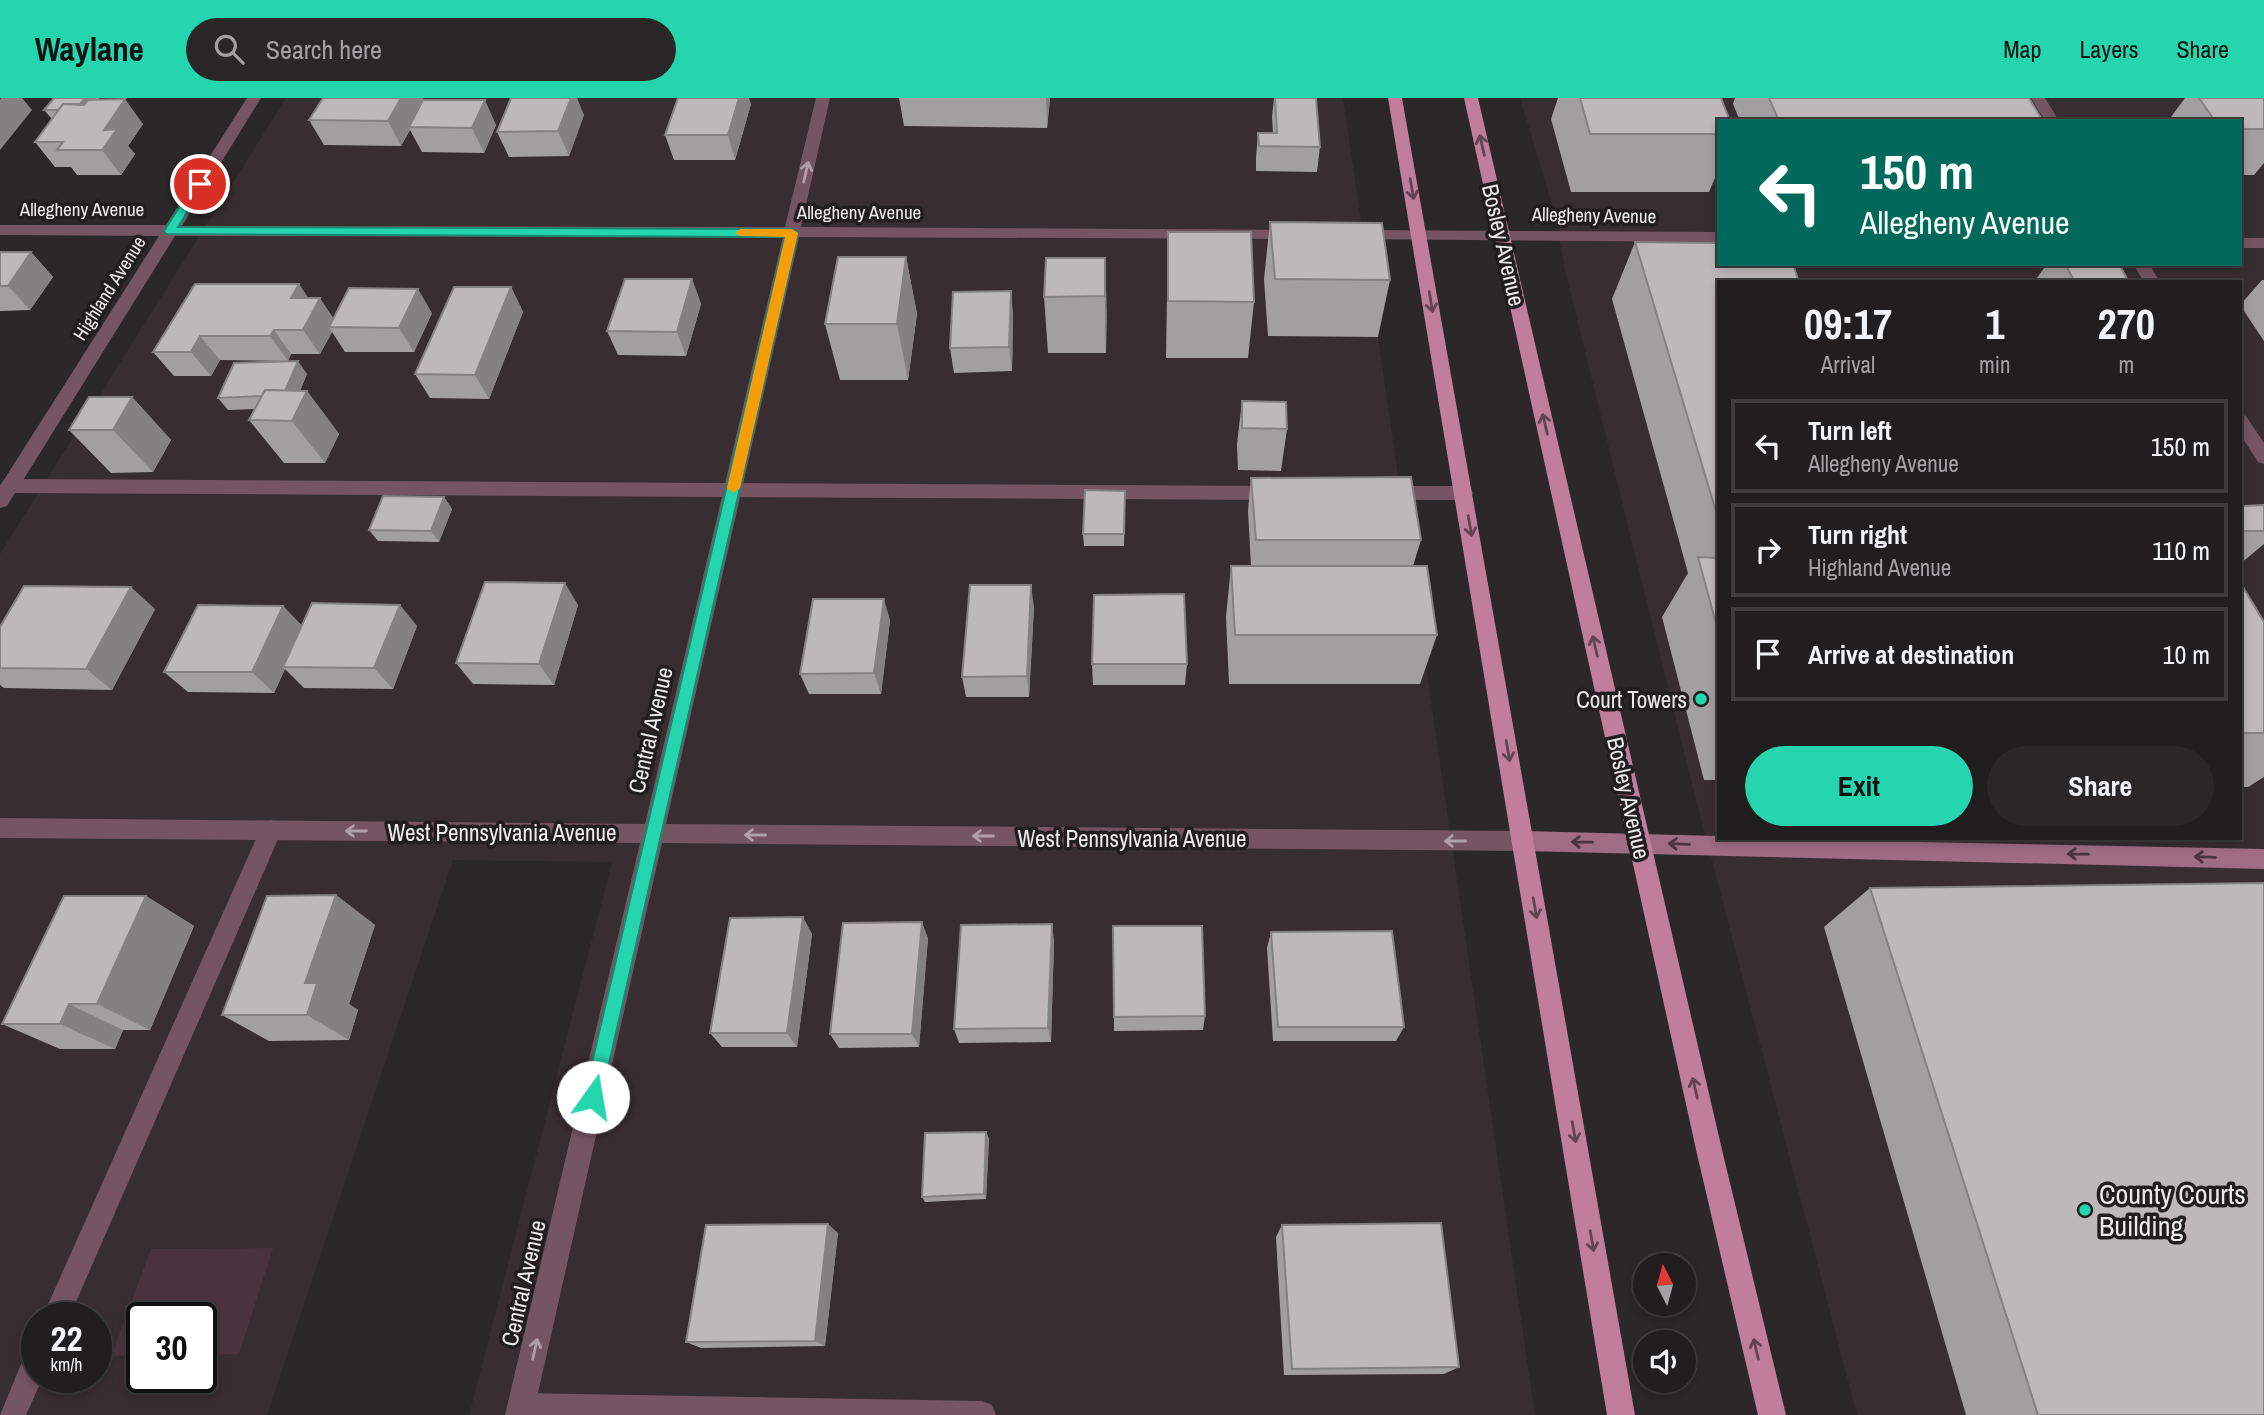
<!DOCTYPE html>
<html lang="en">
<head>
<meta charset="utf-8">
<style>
	body { margin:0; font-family:"Archivo Narrow",sans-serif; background:#292728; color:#f1f3f6; height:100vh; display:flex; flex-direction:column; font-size:26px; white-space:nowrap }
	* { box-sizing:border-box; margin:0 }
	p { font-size:23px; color:#a2a2a4 }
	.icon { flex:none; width:38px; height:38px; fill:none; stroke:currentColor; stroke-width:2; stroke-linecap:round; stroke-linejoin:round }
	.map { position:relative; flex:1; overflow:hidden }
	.panel { position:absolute; left:1717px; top:182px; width:525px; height:560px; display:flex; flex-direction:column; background:#211e1f; border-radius:0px; box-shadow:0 4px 10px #0003,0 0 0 2px #3e3c3d }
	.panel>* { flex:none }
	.top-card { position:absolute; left:1717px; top:21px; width:525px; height:147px; border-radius:0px; box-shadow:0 4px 10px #0003,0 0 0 2px #3e3c3d; background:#00695c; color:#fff; overflow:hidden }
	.needle { width:46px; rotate:354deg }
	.tools { position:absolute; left:1633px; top:1155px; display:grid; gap:14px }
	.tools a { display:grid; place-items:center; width:63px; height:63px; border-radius:50%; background:#211e1f; box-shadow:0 4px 10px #0003,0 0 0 2px #3e3c3d; font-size:35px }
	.speed { position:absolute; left:21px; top:1204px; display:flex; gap:14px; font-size:35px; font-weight:700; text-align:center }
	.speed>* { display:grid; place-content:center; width:91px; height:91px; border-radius:50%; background:#211e1f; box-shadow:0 4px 10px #0003,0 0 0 2px #3e3c3d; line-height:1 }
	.speed small { font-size:18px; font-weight:400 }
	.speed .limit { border:4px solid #111; border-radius:10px; background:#fff; color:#111 }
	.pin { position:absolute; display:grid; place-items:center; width:60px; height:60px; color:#fff; margin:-30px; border:4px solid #fff; border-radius:50%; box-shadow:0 2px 7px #0007 }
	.me { position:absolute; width:77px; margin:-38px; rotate:13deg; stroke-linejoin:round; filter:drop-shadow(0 0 5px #0008) }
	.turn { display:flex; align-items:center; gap:24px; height:147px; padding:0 28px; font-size:32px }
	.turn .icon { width:91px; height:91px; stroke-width:2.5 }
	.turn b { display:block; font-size:49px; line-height:60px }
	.eta { display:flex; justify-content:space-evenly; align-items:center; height:119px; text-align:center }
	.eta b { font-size:42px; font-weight:700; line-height:49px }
	.action { display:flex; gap:14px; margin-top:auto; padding:14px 28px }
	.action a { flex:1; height:80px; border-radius:42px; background:#25d5ae; color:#111; font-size:28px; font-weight:700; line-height:80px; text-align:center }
	.action a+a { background:#292728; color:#f1f3f6 }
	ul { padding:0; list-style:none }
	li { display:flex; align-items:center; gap:21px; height:94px; margin:0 14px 10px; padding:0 14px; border:4px solid #3e3c3d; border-radius:0px }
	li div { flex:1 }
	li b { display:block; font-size:26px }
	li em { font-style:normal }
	header { display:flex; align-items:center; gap:42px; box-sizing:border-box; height:98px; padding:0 35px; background:#25d5ae; color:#111 }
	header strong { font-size:33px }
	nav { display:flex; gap:38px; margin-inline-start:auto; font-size:24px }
	.search { width:490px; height:63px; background:#292728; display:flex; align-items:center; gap:18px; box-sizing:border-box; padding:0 24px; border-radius:38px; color:#a2a2a4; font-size:26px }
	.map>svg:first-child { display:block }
	.built { fill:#382d31; fill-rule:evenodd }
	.green { fill:#4b333d }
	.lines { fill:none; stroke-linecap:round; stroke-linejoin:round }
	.lane { fill:#755562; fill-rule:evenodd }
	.street { fill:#755562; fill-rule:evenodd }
	.secondary { fill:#9f6c82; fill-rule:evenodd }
	.primary { fill:#c07e9a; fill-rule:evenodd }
	.wall { fill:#a39ea0 }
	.shaded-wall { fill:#858182 }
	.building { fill:#beb8ba; stroke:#858182; stroke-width:2 }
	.oneway { stroke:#614451 }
	.oneway2 { stroke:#b1a0a6 }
	.oneway3 { stroke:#48353d }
	.route { fill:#25d5ae; stroke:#188a71; stroke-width:2 }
	.slow { fill:#f59e0b }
	.poi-dot { fill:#25d5ae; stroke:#221e20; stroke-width:2.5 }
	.labels { text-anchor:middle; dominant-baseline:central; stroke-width:7; stroke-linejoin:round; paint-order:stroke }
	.far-street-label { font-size:19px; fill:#edeaeb; stroke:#221e20 }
	.street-label { font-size:23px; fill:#edeaeb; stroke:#221e20 }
	.poi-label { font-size:23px; fill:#edeaeb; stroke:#221e20; text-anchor:end }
	.near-poi-label { font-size:28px; fill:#edeaeb; stroke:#221e20; text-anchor:start }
</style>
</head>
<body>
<header>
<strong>Waylane</strong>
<div class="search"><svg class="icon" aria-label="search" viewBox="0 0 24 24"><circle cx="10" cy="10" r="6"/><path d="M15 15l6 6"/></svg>Search here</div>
<nav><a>Map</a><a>Layers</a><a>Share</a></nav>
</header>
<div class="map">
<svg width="2264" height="1317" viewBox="0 0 2264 1317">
	<rect width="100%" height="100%" fill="#2c2829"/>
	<g class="built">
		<path d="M286,0H1343L1535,1317H469L612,764L453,762L267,1317H0V456ZM37,1220H96V1279H37ZM142,1220H201V1279H142Z"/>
		<path d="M1520,0H2264V1317H1857L1692,686L1566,177L1554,113ZM1718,23H2240V166H1718ZM1718,184H2240V740H1718Z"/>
	</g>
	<polygon class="green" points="273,1150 239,1256 201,1257 201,1220 142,1220 142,1257 111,1258 151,1151"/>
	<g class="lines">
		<g class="lane">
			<polygon points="9,381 1276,388 1282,390 1285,395 1282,400 1276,402 9,395 3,393 0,388 3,383"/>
			<polygon points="1386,388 1464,388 1470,390 1473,395 1470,400 1464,402 1386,402 1380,400 1377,395 1380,390"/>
			<polygon points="271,722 279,725 282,732 69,1220 42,1220 260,732 263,725"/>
			<polygon points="37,1249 37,1279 43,1279 26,1317 0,1317 27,1252"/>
			<polygon points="521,1295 982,1303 992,1307 996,1317 511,1317 507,1309 511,1299"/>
		</g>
		<g class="street">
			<polygon points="247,0 261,0 182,128 785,129 816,0 830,0 801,129 1302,132 1304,136 1302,140 1296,141 799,139 666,726 1524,733 1532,736 1535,743 1532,750 1524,753 662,745 533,1317 505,1317 640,745 0,740 0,720 645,726 783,139 175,138 7,408 0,410 0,388 159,138 0,137 0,127 166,127"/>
			<polygon points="2031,0 2045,0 2059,23 2045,23"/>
			<polygon points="1357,132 1718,134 1718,144 1351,141 1349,137 1351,133"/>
			<rect x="2240" y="140" width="24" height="10"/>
			<polygon points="2133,166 2149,166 2160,184 2144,184"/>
			<polygon points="2240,316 2246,318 2264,345 2264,366 2258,364 2240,336"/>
		</g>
		<polygon class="secondary" points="1524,733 1718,738 1718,740 2264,751 2264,771 1524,753 1516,750 1513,743 1516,736"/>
		<g class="primary">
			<polygon points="1388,0 1402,0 1635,1317 1607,1317"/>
			<polygon points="1464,0 1478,0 1723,1056 1786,1317 1758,1317 1697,1056"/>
		</g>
	</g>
	<g class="wall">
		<polygon points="54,0 98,0 143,26 128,48 135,56 121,77 77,77 71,69 55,69 35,44 52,21 44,12"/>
		<polygon points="899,0 1050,0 1047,30 904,28"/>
		<polygon points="1274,0 1316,0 1320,49 1317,74 1256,73 1256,60 1258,35 1273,35 1272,19"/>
		<polygon points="1558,0 1721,0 1718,23 1718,73 1709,94 1571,94 1551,21"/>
		<polygon points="1735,0 2029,0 2043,23 1740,23 1733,6"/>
		<polygon points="2185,0 2264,0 2264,65 2254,77 2240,77 2240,23 2168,23"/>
		<polygon points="424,2 496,27 484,55 422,54 410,32 401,48 324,47 309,22"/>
		<polygon points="751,6 735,62 674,62 665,37"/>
		<polygon points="584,17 569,58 509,59 497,34"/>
		<polygon points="1270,124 1390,182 1378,239 1268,238 1264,181"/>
		<polygon points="1168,134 1254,204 1248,260 1166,260"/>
		<polygon points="1635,144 1718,184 1718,682 1704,682 1662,519 1688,475 1612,201"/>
		<polygon points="0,154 31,154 53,179 30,212 0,213"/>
		<polygon points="906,159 917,216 908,282 840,282 825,226"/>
		<polygon points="1105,160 1106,255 1048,255 1044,199"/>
		<polygon points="2047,166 2119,166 2129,184 2034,184"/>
		<polygon points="692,181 701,206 686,258 618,257 607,233"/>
		<polygon points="2262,182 2264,182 2264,243 2240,207"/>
		<polygon points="299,186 308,200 333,220 432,215 414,254 345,254 332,234 320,256 291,256 288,263 220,262 211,278 174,278 153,254"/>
		<polygon points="511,189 523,214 489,301 430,300 415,276"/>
		<polygon points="1011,193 1013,218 1012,273 954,275 950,250"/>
		<polygon points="307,276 300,293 307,293 339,336 325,365 284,365 249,322 255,311 228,312 218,300"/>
		<polygon points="132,299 171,342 153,374 111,375 69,332"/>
		<polygon points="1242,303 1287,331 1281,373 1238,372 1237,346"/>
		<polygon points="1251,380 1421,442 1413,468 1437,537 1420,586 1229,586 1226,519 1231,468 1251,468 1248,413"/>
		<polygon points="1125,393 1124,448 1084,448 1083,436"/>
		<polygon points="444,399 452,411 439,444 378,443 369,432"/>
		<polygon points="2240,404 2242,408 2264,408 2264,446 2240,466"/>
		<polygon points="2240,484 2264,524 2264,679 2248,689 2240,689"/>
		<polygon points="578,507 554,587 473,586 456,565"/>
		<polygon points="283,508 302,528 417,528 393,591 304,590 285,571 274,595 188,594 164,574"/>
		<polygon points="1034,509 1029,599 966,599 962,579"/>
		<polygon points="155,511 112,592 4,590 0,587 0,529"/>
		<polygon points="890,522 881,596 809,596 800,576"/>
		<polygon points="1092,566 1187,566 1185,587 1093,587"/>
		<polygon points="1870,790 2264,1317 1966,1317 1824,829"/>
		<polygon points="336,797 375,827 349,906 358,912 349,942 269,943 222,917"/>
		<polygon points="146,798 194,828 150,932 123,932 115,951 60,951 2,926"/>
		<polygon points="1271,834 1404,929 1396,943 1273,943 1267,850"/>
		<polygon points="812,836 797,949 722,949 710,935"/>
		<polygon points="928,840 919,949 839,950 830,936"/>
		<polygon points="1054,842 1051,944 959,945 954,931"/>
		<polygon points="1205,918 1203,932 1114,933 1114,919"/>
		<polygon points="989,1040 986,1101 925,1104 922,1099"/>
		<polygon points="1282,1127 1459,1269 1444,1276 1284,1277 1276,1139"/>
		<polygon points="838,1135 825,1248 701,1250 686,1244"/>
	</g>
	<g class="shaded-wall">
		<polygon points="1,0 22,0 32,12 0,52 0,2"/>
		<polygon points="85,0 98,0 101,4 75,12"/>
		<polygon points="400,0 423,0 425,4 409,29 410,32 401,48 388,23"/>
		<polygon points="571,0 577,0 584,17 569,58 558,33"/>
		<polygon points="739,0 749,0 751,6 735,62 728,37"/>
		<polygon points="1046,0 1050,0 1047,30"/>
		<polygon points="125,1 143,26 128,48 135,56 121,77 102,52 104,32"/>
		<polygon points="485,2 496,27 484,55 472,30"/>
		<polygon points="31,154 53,179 30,212 8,188"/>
		<polygon points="906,159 917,216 908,282 897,226"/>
		<polygon points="1105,160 1107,217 1106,255 1105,198"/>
		<polygon points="692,181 701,206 686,258 677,234"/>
		<polygon points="299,186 315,210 320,200 336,224 329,229 332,234 320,256 303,232 291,200"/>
		<polygon points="511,189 523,214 489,301 475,277"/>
		<polygon points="418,191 432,215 414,254 399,230"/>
		<polygon points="1011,193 1013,218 1012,273 1009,249"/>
		<polygon points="274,232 291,256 288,263 270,238"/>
		<polygon points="200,238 220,262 211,278 191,254"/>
		<polygon points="298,263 307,276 292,310 283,298"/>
		<polygon points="307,293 339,336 325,365 292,323"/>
		<polygon points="132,299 171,342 153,374 113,332"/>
		<polygon points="444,399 452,411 439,444 431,433"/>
		<polygon points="565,485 578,507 554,587 539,566"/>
		<polygon points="1031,487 1034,509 1029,599 1027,578"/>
		<polygon points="131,489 155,511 112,592 86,571"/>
		<polygon points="884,501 890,522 881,596 874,575"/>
		<polygon points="400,507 417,528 393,591 374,570"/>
		<polygon points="283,508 304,530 283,569 285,571 274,595 252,574"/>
		<polygon points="336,797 375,827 349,906 358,912 349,942 307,917 305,885"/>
		<polygon points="146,798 194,828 150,932 97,906"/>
		<polygon points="803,819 812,836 797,949 787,935"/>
		<polygon points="922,824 928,840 919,949 912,936"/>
		<polygon points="1052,826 1054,842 1051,944 1048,930"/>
		<polygon points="69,906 123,932 115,951 60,926"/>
		<polygon points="986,1034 989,1040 986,1101 984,1096"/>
		<polygon points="828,1126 838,1135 825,1248 815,1243"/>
	</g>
	<g class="building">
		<polygon points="54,0 85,0 80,6 63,6 59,12 44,12"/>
		<polygon points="323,0 401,0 388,23 309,22"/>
		<polygon points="511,0 571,0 558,33 497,34"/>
		<polygon points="678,0 739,0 728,37 665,37"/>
		<polygon points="1275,0 1316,0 1320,49 1259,48 1258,35 1277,35"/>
		<polygon points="1580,0 1721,0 1730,23 1718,23 1718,36 1590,36"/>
		<polygon points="1769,0 2029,0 2043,23 1779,23"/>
		<polygon points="2199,0 2264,0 2264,31 2240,31 2240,23 2215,23"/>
		<polygon points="125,1 104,32 117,31 102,52 57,52 63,44 35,44 63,6 84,7 88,2"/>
		<polygon points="423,2 485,2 472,30 409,29"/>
		<polygon points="1270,124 1382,125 1390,182 1275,181"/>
		<polygon points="1168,134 1251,134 1254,204 1168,203"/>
		<polygon points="1635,144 1718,145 1718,166 1793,166 1799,184 1718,184 1718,420"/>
		<polygon points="0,154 31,154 8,188 0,188"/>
		<polygon points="838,159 906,159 897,226 825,226"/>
		<polygon points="1046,160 1105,160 1105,198 1044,199"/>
		<polygon points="2065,166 2119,166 2129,184 2075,184"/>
		<polygon points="625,181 692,181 677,234 607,233"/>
		<polygon points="195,186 299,186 291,200 320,200 303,232 274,232 270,238 200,238 191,254 153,254"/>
		<polygon points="454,189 511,189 475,277 415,276"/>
		<polygon points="349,190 418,191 399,230 329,229"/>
		<polygon points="1011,193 1009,249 950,250 953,194"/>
		<polygon points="298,263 285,293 265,292 262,298 218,300 234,265"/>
		<polygon points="265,292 307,293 292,323 249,322"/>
		<polygon points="89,299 132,299 113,332 69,332"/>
		<polygon points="1242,303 1286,304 1287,331 1242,330"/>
		<polygon points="1411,379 1421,442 1256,442 1251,380"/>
		<polygon points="1085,392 1125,393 1124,436 1083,436"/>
		<polygon points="383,398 444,399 431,433 369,432"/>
		<polygon points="2240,404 2242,408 2264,407 2264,433 2240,433"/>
		<polygon points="1698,459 1718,460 1718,533"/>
		<polygon points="1231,468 1427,468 1437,537 1235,537"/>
		<polygon points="485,484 565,485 539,566 456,565"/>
		<polygon points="2240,484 2264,524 2264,635 2240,635"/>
		<polygon points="970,487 1031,487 1027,578 962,579"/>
		<polygon points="24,488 131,489 86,571 0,570 0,529"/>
		<polygon points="1184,496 1187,566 1092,566 1094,497"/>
		<polygon points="813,501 884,501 874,575 800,576"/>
		<polygon points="312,505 400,507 374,570 283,569"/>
		<polygon points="198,507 283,508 252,574 164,574"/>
		<polygon points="2264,785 2264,1317 2038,1317 1870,790"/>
		<polygon points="336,797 305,885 317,885 307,917 222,917 267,798"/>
		<polygon points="64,798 146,798 97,906 69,906 60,926 2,926"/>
		<polygon points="803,819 787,935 710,935 730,820"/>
		<polygon points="922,824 912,936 830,936 843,825"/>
		<polygon points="1052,826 1048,930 954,931 961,827"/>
		<polygon points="1113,828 1202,828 1205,918 1114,919"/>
		<polygon points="1392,833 1404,929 1278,929 1271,834"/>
		<polygon points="986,1034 984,1096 922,1099 925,1035"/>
		<polygon points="1441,1125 1459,1269 1292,1271 1282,1127"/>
		<polygon points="828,1126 815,1243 686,1244 706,1127"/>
	</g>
	<defs><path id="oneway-shaft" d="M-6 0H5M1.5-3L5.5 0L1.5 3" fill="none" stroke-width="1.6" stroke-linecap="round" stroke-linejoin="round" transform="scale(1.75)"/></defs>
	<g class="oneway">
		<use href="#oneway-shaft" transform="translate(1482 47) rotate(-103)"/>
		<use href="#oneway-shaft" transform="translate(1412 91) rotate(80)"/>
		<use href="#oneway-shaft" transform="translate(1431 204) rotate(80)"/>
		<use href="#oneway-shaft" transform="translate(1545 326) rotate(-103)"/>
		<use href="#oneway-shaft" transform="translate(1470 428) rotate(80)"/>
		<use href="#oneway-shaft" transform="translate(1595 548) rotate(-103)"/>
		<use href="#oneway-shaft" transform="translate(1508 653) rotate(80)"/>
		<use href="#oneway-shaft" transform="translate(1535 810) rotate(80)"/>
		<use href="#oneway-shaft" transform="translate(1695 990) rotate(-103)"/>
		<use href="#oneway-shaft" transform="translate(1574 1034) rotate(80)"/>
		<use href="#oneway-shaft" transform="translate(1592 1143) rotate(80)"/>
		<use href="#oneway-shaft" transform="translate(1756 1251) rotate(-103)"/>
	</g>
	<g class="oneway2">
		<use href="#oneway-shaft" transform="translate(806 74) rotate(-77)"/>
		<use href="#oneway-shaft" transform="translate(356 733) rotate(-180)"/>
		<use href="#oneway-shaft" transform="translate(755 737) rotate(-180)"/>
		<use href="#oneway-shaft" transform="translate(983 738) rotate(-180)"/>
		<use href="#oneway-shaft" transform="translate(1455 743) rotate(-180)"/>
		<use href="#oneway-shaft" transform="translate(535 1251) rotate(-77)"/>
	</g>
	<g class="oneway3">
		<use href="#oneway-shaft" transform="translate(1582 744) rotate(-179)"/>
		<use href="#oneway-shaft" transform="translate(1679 746) rotate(-178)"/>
		<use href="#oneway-shaft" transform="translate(2078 756) rotate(-179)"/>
		<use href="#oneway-shaft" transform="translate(2205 759) rotate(-178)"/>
	</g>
	<polygon class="route" points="200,82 205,86 178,129 792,131 798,135 600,1005 593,1008 587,1005 584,999 785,139 166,136 164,133 194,86"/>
	<polygon class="slow" points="792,131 798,135 740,390 733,395 727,390 785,139 740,138 735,135 740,131"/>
	<g class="poi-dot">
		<circle cx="1701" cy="601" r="7"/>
		<circle cx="2085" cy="1112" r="7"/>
	</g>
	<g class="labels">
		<g class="far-street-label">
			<text x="82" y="111">Allegheny Avenue</text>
			<text x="859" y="114">Allegheny Avenue</text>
			<text transform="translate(1594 117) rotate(1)">Allegheny Avenue</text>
			<text transform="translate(109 190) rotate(-58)">Highland Avenue</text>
		</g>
		<g class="street-label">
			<text transform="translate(1504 147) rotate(77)">Bosley Avenue</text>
			<text transform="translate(650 632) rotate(-77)">Central Avenue</text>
			<text transform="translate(1629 700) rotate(77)">Bosley Avenue</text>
			<text x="502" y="734">West Pennsylvania Avenue</text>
			<text x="1132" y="740">West Pennsylvania Avenue</text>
			<text transform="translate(523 1185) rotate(-77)">Central Avenue</text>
		</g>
		<g class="poi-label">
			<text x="1687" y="601">Court Towers</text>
		</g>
		<g class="near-poi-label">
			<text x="2099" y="1096">County Courts<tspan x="2099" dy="32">Building</tspan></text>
		</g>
	</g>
</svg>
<div class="tools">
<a><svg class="needle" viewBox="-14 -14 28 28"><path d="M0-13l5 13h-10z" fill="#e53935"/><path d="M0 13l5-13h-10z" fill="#a2a2a4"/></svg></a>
<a><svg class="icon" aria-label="sound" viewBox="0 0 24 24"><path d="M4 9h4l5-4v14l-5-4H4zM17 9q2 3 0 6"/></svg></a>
</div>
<div class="speed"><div>22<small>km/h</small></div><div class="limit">30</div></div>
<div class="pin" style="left:200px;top:86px;background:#d93025"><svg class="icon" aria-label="arrive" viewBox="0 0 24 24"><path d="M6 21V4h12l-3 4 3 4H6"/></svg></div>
<svg class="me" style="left:593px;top:999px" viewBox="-20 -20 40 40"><circle r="19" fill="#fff"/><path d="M0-13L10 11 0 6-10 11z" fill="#25d5ae"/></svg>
<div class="top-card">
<div class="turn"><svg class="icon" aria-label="left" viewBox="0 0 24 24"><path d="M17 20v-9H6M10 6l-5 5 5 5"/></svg><div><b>150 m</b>Allegheny Avenue</div></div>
</div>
<section class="panel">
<div class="eta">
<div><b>09:17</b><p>Arrival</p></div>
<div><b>1</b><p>min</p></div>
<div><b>270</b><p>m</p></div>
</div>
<ul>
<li><svg class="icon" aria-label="left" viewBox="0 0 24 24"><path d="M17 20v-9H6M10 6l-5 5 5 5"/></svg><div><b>Turn left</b><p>Allegheny Avenue</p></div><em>150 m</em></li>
<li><svg class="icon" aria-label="right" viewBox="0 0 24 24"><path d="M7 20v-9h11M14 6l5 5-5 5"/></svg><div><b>Turn right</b><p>Highland Avenue</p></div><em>110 m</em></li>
<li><svg class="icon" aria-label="arrive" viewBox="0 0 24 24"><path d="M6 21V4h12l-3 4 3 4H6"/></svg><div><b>Arrive at destination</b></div><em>10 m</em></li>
</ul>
<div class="action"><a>Exit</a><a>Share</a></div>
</section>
</div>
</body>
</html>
